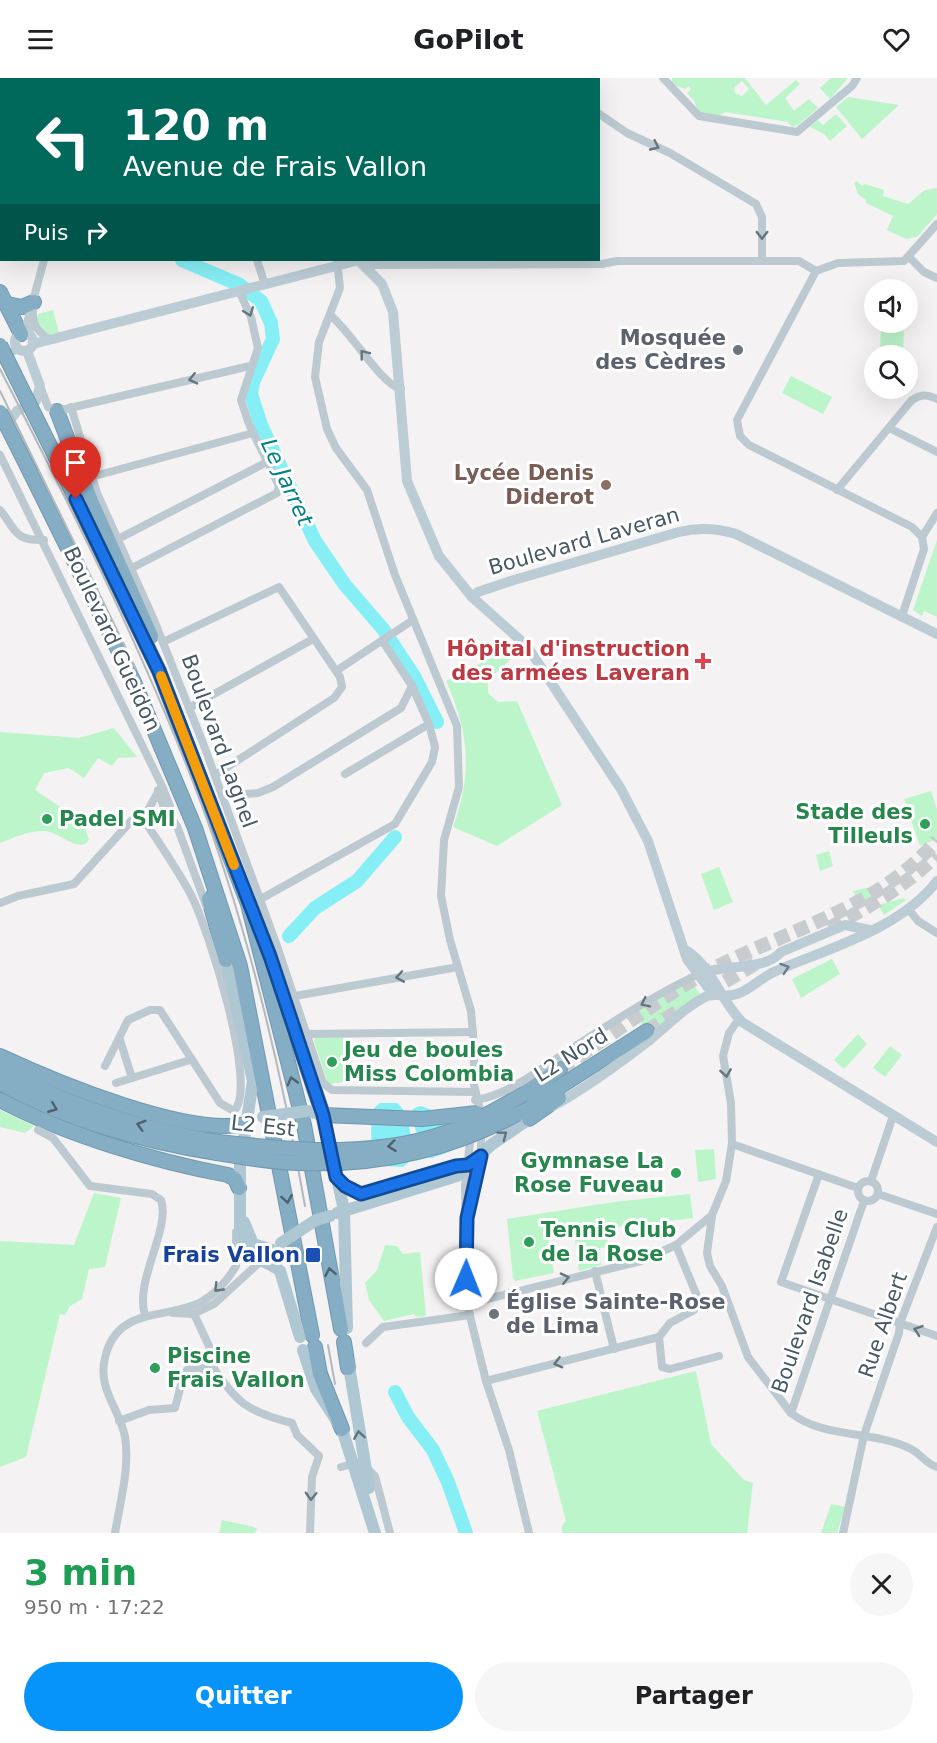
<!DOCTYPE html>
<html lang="fr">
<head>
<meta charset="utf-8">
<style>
	body { margin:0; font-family:"DejaVu Sans",sans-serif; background:#f6f6f6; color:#202124; height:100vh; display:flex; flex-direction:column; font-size:22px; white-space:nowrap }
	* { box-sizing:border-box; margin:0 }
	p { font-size:20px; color:#757577 }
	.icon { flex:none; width:33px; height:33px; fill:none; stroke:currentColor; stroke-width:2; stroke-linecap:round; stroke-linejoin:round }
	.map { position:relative; height:1455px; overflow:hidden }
	.panel { display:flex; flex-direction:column; background:#fff; flex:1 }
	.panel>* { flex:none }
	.top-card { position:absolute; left:0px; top:0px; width:600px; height:183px; box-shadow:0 6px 24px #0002; background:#00695c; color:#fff; overflow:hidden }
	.buttons { position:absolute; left:864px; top:201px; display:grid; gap:12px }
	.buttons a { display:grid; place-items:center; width:54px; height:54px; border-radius:50%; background:#fff; box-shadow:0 6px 24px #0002; font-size:30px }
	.pin { position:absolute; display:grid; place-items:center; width:51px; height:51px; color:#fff; margin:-62px -26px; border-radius:50% 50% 50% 0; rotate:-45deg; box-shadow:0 0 6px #0007 }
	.pin .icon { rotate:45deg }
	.me { position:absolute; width:66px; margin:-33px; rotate:1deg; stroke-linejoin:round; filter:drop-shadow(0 0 4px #0008) }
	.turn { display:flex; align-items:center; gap:21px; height:126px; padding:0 24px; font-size:27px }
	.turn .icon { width:78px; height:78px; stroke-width:2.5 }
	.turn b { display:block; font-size:42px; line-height:51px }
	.then { display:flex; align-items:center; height:57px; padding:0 24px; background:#0003; gap:12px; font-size:22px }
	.round { display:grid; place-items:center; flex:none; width:63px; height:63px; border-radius:32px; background:#f6f6f6 }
	.headline { display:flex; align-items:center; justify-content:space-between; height:102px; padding:0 24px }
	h1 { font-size:36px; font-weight:700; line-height:45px; color:#1e9e55 }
	.primary-button { display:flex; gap:12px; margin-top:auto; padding:12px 24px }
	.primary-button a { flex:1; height:69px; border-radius:36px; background:#0794fa; color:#fff; font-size:24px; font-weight:700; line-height:69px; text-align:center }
	.primary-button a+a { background:#f6f6f6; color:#202124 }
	header { display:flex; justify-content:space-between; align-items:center; height:78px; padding:0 24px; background:#fff; font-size:27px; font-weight:700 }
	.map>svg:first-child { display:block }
	.green { fill:#bdf5cb; fill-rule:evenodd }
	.water { fill:#86eff6 }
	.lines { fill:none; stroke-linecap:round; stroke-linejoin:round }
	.river { stroke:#86eff6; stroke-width:14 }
	.highway-tunnel { stroke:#c9ccce; stroke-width:14; stroke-dasharray:14 7; stroke-linecap:butt }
	.highway-casing { stroke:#7099b1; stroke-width:16 }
	.street { stroke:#bcc9d0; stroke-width:8 }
	.secondary { stroke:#bcccd5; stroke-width:10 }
	.primary { stroke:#afc6d3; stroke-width:12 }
	.highway { stroke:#85aec5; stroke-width:14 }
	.rail { stroke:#b3b8bd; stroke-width:2 }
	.highway-bridge-casing { stroke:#7099b1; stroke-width:16; stroke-linecap:butt }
	.primary-bridge { stroke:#afc6d3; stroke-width:12 }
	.highway-bridge { stroke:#85aec5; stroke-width:14 }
	.oneway { stroke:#64757e }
	.oneway2 { stroke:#6a7c84 }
	.oneway3 { stroke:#4d626c }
	.oneway4 { stroke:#61747e }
	.route-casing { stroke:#114b97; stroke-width:15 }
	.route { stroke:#1a73e8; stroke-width:10 }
	.slow { stroke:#f59e0b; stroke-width:10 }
	.worship-dot { fill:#6b7280; stroke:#fff; stroke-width:2 }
	.education-dot { fill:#8d6e63; stroke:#fff; stroke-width:2 }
	.health-dot { fill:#e0444e; stroke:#fff; stroke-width:2 }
	.leisure-dot { fill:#2e9e5b; stroke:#fff; stroke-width:2 }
	.transit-dot { fill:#1a4fb4; stroke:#fff; stroke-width:2 }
	.labels { text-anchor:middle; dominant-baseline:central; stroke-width:6; stroke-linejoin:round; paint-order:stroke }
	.worship-label { font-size:21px; font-weight:bold; fill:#5b616d; stroke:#fff; text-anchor:end }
	.education-label { font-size:21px; font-weight:bold; fill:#785e54; stroke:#fff; text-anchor:end }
	.street-label { font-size:21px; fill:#475962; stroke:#fff }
	.health-label { font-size:21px; font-weight:bold; fill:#be3a42; stroke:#fff; text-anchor:end }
	.leisure-label { font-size:21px; font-weight:bold; fill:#27864d; stroke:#fff; text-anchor:start }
	.transit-label { font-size:21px; font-weight:bold; fill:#164399; stroke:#fff; text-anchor:end }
	.water-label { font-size:22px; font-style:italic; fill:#058089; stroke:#fff }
</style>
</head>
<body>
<header><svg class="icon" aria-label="menu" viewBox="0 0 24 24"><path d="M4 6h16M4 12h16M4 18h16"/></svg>GoPilot<svg class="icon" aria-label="heart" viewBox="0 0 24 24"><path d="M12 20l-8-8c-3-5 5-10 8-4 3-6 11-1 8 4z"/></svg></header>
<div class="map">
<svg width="937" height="1455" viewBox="0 0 937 1455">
	<rect width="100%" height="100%" fill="#f4f2f2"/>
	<g class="green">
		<path d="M672,0H745L766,27L796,2L800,6L785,20L794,33L809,21L818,30L798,47L792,49L788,44L726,34L718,38L697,34L695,24L687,15L691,11L689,8L685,11L672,6ZM742,3L749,11L742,18L735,15L734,10Z"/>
		<polygon points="831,0 848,0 830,21 820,10"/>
		<polygon points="848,19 899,27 862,61 836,29"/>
		<polygon points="836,36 847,48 830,63 824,56 810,49 818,42 823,47"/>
		<polygon points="857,103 862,108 865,106 884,112 883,118 908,126 925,112 937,110 937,136 917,159 906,161 887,152 893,138 866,125 866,122 858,116 854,105"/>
		<polygon points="53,232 59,255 49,256 43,253 37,241 38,236"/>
		<polygon points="881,245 904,245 903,277 880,277"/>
		<polygon points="791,298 832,319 823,336 782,315"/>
		<polygon points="937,462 937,539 924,533 922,538 913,532"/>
		<path d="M510,570L511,581L488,602V615L498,624L517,623L562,727L497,768L453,749C473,694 469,655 446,603Z"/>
		<path d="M114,650L137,679L118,680L112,688L98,680L84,700L69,690L44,695L35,712L83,744L89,762L85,766C73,770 59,755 46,753C30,752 15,759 0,765V654L79,660Z"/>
		<polygon points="931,713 937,731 937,761 920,768 904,721"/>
		<polygon points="829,773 833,788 820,793 816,777"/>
		<polygon points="719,789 733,824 714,832 701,796"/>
		<polygon points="866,810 887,813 859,827 853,813"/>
		<polygon points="904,820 906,822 884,837 878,827"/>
		<polygon points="832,881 840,896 801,920 792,901"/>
		<polygon points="691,904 701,917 650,959 634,934"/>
		<polygon points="858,956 867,966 844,991 834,982"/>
		<polygon points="316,959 343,959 343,1004 328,1006 314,963"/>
		<polygon points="890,968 902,977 885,999 873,990"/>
		<polygon points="0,1032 34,1048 25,1055 0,1049"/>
		<polygon points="714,1071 716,1101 698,1104 695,1072"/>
		<polygon points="94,1115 121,1120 105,1189 89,1191 82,1221 70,1228 65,1237 60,1236 26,1379 0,1389 0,1163 74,1167"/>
		<polygon points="690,1116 693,1140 606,1150 608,1169 600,1170 601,1187 579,1193 574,1154 548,1157 554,1195 515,1203 513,1200 507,1141 614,1124"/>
		<polygon points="385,1167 397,1168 403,1176 420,1174 426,1238 416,1239 414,1236 384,1243 369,1222 365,1205 377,1192"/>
		<polygon points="696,1293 711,1366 744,1402 753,1405 747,1455 562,1455 562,1448 566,1443 537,1333"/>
		<polygon points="831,1426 845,1429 837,1455 821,1455"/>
		<polygon points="222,1442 254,1449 257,1451 255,1455 219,1455"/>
	</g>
	<g class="water">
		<path d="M380,1025H397C411,1035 413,1068 410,1083L403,1089L381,1088C368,1072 371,1051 373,1031Z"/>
		<path d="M420,1028C442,1033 449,1046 457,1067L454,1072L432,1080L424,1079L411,1037L413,1031Z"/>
	</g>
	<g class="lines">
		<g class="river">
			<polyline points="174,0 174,2"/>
			<polyline points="182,182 240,207 261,223 271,245 273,261 253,304 251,316 261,347 315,463 345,507 383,551 414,598 437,644"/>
			<polyline points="289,858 315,830 357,803 395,759"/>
			<polyline points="395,1314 408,1339 433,1372 448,1404 466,1455"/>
		</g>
		<g class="highway-tunnel">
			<path d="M829,850C869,829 904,809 937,777"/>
			<polyline points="707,914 755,886"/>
			<polyline points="647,953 681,931"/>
			<path d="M560,991C608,960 655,923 705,895C782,853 878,832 937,762"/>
		</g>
		<defs>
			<g id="highway">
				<polyline points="0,214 21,256"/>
				<polyline points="7,226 22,229 34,224"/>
				<polyline points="57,333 91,423 151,558"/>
				<polyline points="56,380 159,593 248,826 304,1047 341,1251"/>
				<polyline points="31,396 134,604 195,750 240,888 312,1257"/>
				<polyline points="209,821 226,882"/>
				<polyline points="269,876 323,1037 422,1041"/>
				<path d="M0,978C56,1004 187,1059 246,1046"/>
				<path d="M0,991C68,1027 142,1052 218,1064"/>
				<path d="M0,1005C68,1043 141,1063 217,1075"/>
				<polyline points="524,1016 560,991"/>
				<path d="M0,1022C67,1057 153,1083 228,1097L235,1101L239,1110"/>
				<polyline points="517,1036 647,953"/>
				<polyline points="529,1041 559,1020"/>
				<polyline points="344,1264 348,1290"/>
				<polyline points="315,1269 320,1296 342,1351"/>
			</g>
		</defs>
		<use href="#highway" class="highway-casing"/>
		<g class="street">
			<polyline points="62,0 62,2"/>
			<polyline points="230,0 230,2"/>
			<polyline points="552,0 554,2"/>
			<polyline points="594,0 594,2"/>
			<polyline points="663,0 699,38 797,54 852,8 857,0"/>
			<polyline points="363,2 363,0"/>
			<polyline points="430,2 430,0"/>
			<polyline points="510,2 510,0"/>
			<polyline points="598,35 627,55 670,75 756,126 762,139 762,183"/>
			<polyline points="0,123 2,122"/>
			<polyline points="909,179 924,194 937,200"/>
			<polyline points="257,182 265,207"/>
			<polyline points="337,182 340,210 319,264 315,299 327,351 336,370 367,412 395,497 457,648 459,709 444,762 441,818 450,862 471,933 474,968 474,1007 481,1036"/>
			<polyline points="366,187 602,186 617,183 799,183 816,193"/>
			<path d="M33,232C32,247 38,254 50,262"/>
			<path d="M330,237C350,252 381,307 401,311"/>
			<polyline points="24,256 44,182"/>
			<polyline points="29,257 32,241"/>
			<polyline points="3,278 18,271"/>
			<polyline points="40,308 48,329 57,333 250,288"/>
			<polyline points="71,329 97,415 154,542 203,665 277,868 323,1005 332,1012 474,1014"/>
			<polyline points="889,350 937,374"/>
			<polyline points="0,377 162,708 170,728 169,738"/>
			<polyline points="91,399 253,355"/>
			<path d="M837,412L911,323C920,316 927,316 937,321"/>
			<path d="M0,432C16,451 13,463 44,462"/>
			<polyline points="922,459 937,435"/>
			<polyline points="118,461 267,384"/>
			<polyline points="132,490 277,415 279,408 249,346 241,322 258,270 251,239 239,213"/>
			<polyline points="902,538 924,471 922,459 912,449 749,367 740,358 737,342 816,193 838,185 904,183 937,146"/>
			<polyline points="163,564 279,509 340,599 342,609 334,620 215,697"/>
			<polyline points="336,593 413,542"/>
			<polyline points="189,630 313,561"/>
			<polyline points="345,696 429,646"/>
			<polyline points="158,712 164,730 177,748 206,827"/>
			<polyline points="222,718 258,715 273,709 401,630 412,608"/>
			<polyline points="259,822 395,746 432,684 435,669 429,646 412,608 382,562"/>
			<polyline points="0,825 18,818 74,806 132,742 152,744 169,738"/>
			<polyline points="909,832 918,843 937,855"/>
			<polyline points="295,918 458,889"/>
			<polyline points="307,956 473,954"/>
			<polyline points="120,962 132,1000"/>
			<path d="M105,988L128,942L150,932H160L220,1025L234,1033C259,1009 207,846 190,815C177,791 161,768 146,745L147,734L158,714"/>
			<polyline points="116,1005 190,982"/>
			<path d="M475,1022C509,1017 541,991 569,972C610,946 652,918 697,897"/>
			<path d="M38,1052L53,1060L90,1108L152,1116L161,1122C171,1151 134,1203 145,1237"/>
			<polyline points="471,1056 465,1107 467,1226 486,1303 509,1372 529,1455"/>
			<polyline points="732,1066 858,1110"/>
			<polyline points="819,1096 781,1204 937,1258"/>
			<circle cx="868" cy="1113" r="10"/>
			<polyline points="871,1103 893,1038"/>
			<polyline points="878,1116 937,1136"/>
			<path d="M712,1138L707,1175L710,1188L722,1208L748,1279L791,1335C823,1361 875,1352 911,1371C921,1376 926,1386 937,1389"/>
			<polyline points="467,1140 481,1078 481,1051"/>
			<polyline points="676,1167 699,1223 694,1232 670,1245 659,1259 662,1289 670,1291 719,1278"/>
			<polyline points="595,1193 614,1271"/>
			<polyline points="467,1226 641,1183 676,1167 712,1137 726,1103 732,1066 731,1025 723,978 729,955 739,941"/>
			<polyline points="173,1235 194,1236 214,1226 261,1183"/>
			<path d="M194,1236L209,1268L208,1279L211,1286C236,1325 248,1334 292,1345L297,1357L319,1378L312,1399L310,1455"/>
			<polyline points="366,1265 383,1249 470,1237"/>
			<polyline points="186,1301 187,1292 208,1279"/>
			<polyline points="486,1303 659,1259"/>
			<polyline points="791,1335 864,1123"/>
			<polyline points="119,1343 149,1332 175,1330 182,1303 211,1286"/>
			<polyline points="341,1389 356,1385"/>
			<polyline points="367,1390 375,1398 390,1455"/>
			<path d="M115,1455C120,1425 130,1389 125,1359C120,1331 97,1311 105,1280C116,1230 162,1241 197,1226C213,1219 228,1202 236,1188V1154"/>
			<polyline points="843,1455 864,1357 899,1255 900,1245 937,1149"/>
		</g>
		<g class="secondary">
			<polyline points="307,0 308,2"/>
			<polyline points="358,182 382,206 393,234 407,403 439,478 472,519 527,568 621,711 648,763 687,881 709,911 720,917"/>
			<circle cx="24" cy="264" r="9"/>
			<polyline points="33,266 359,182"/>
			<polyline points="0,348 8,345 17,333 36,323 40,308 27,273"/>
			<path d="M472,519L478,514L514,502L679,454C699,449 717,450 736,456L937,556"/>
			<path d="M687,873C713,890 720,922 742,944L937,1064"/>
			<path d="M702,895C727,886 765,893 781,874L845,847L870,852"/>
			<path d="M553,1028C588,1009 620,985 651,961C669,946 684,930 705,919C715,914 726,920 737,916C752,911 761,899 776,893C829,870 900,851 937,803"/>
		</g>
		<g class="primary">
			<path d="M226,882L253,1003L240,1087V1159C246,1185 264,1179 280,1193L300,1259"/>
			<polyline points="307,1033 323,1037 344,1132 347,1250"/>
			<polyline points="336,1099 345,1108 361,1116 456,1088 468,1087"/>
			<polyline points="337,1135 457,1098 491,1067 529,1041"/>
			<polyline points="244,1144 253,1166 272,1172"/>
			<polyline points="303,1272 316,1311 342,1351 375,1455"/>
			<polyline points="348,1282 369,1410"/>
		</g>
		<use href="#highway" class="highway"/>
		<g class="rail">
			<path d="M0,291C69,426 138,562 193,704C246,841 280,984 305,1128"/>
			<polyline points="0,313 136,591"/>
			<polyline points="328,1267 335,1306"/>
		</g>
		<defs>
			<g id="highway-bridge">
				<polyline points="0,267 56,380"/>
				<polyline points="0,334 31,396"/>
				<polyline points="422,1041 477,1035"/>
				<path d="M218,1064C299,1073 382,1081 459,1050C481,1041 502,1028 524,1016"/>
				<path d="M217,1075C244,1079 272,1085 300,1085C376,1088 450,1072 517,1036"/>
			</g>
		</defs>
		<use href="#highway-bridge" class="highway-bridge-casing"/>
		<g class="primary-bridge">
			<polyline points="263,1039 307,1033"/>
			<polyline points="281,1165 316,1142 330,1138"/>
		</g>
		<use href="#highway-bridge" class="highway-bridge"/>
	</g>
	<defs><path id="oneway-chevron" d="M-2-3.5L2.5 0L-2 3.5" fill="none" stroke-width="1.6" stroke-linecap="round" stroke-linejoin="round" transform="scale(1.5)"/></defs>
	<g class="oneway">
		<use href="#oneway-chevron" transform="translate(655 68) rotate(25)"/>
		<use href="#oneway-chevron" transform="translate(762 157) rotate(90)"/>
		<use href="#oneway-chevron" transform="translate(249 234) rotate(69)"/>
		<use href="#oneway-chevron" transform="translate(364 276) rotate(-128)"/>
		<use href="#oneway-chevron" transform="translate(193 301) rotate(167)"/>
		<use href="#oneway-chevron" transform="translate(400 899) rotate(170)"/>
		<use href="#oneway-chevron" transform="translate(645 925) rotate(154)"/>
		<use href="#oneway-chevron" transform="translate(726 995) rotate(81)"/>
		<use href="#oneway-chevron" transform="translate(565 1200) rotate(-13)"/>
		<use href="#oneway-chevron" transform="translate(218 1210) rotate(134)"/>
		<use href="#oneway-chevron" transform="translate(918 1252) rotate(-161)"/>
		<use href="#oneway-chevron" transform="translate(558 1285) rotate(166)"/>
		<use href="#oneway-chevron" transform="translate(311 1418) rotate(92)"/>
	</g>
	<use class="oneway2" href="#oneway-chevron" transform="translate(785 890) rotate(-18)"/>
	<g class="oneway3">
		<use href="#oneway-chevron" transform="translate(292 1003) rotate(-105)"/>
		<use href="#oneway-chevron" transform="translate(53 1030) rotate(22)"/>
		<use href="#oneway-chevron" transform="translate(141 1047) rotate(-164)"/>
		<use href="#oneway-chevron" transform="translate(392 1068) rotate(173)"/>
		<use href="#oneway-chevron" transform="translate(287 1121) rotate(80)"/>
		<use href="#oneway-chevron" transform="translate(330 1194) rotate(-101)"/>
	</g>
	<g class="oneway4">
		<use href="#oneway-chevron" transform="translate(503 1057) rotate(-37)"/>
		<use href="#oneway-chevron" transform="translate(359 1357) rotate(-99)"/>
	</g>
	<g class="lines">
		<defs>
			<polyline id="route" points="76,421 159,593 270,878 323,1037 336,1099 345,1108 361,1116 456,1088 468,1087 481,1078 467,1140 466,1201"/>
		</defs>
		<use href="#route" class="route-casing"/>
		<use href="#route" class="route"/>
		<polyline class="slow" points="161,598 234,787"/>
	</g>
	<g class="worship-dot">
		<circle cx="738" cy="272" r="6"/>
		<circle cx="494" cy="1236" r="6"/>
	</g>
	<circle class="education-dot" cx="606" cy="407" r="6"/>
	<path class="health-dot" d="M700 574h6v6h6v6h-6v6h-6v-6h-6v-6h6z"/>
	<g class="leisure-dot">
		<circle cx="47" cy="741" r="6"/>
		<circle cx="925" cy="746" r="6"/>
		<circle cx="332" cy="984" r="6"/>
		<circle cx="676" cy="1095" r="6"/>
		<circle cx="529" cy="1164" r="6"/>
		<circle cx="155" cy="1290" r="6"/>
	</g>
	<rect class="transit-dot" x="305" y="1169" width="16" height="16" rx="3"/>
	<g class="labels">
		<g class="worship-label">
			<text x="726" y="260">Mosquée<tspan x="726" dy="24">des Cèdres</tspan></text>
			<text x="506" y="1224" text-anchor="start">Église Sainte-Rose<tspan x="506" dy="24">de Lima</tspan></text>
		</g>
		<g class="education-label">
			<text x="594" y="395">Lycée Denis<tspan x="594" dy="24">Diderot</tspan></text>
		</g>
		<g class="street-label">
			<text transform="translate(584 463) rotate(-16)">Boulevard Laveran</text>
			<text transform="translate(112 561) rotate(65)">Boulevard Gueidon</text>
			<text transform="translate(219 663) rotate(70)">Boulevard Lagnel</text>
			<text transform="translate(571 977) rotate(-32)">L2 Nord</text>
			<text transform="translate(263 1048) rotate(6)">L2 Est</text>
			<text transform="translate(810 1223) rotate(-71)">Boulevard Isabelle</text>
			<text transform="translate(883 1247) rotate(-71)">Rue Albert</text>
		</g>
		<g class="health-label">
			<text x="690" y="571">Hôpital d'instruction<tspan x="690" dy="24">des armées Laveran</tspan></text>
		</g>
		<g class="leisure-label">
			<text x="913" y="734" text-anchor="end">Stade des<tspan x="913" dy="24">Tilleuls</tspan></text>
			<text x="59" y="741">Padel SMI</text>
			<text x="344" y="972">Jeu de boules<tspan x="344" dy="24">Miss Colombia</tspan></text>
			<text x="664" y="1083" text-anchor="end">Gymnase La<tspan x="664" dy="24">Rose Fuveau</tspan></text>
			<text x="541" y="1152">Tennis Club<tspan x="541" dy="24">de la Rose</tspan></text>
			<text x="167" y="1278">Piscine<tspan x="167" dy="24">Frais Vallon</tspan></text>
		</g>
		<g class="transit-label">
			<text x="300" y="1177">Frais Vallon</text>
		</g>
		<g class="water-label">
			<text transform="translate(287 404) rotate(65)">Le Jarret</text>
		</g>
	</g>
</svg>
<div class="buttons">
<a><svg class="icon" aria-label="sound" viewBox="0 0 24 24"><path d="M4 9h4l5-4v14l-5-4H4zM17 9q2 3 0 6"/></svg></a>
<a><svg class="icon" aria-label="search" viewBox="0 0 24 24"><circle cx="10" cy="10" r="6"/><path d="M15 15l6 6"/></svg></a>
</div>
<div class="pin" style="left:76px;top:421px;background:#d93025"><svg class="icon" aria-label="arrive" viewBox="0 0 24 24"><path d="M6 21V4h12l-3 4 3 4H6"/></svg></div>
<svg class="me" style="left:466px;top:1201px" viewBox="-20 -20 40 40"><circle r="19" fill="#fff"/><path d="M0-13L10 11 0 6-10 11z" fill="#1a73e8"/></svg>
<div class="top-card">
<div class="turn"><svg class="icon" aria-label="left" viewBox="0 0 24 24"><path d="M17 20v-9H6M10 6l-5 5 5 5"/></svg><div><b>120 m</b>Avenue de Frais Vallon</div></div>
<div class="then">Puis<svg class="icon" aria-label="right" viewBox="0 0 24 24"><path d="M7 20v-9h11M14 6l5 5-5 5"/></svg></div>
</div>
</div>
<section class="panel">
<div class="headline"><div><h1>3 min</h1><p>950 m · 17:22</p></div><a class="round"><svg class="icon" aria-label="close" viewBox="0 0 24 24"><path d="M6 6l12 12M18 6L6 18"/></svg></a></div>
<div class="primary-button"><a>Quitter</a><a>Partager</a></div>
</section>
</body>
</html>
